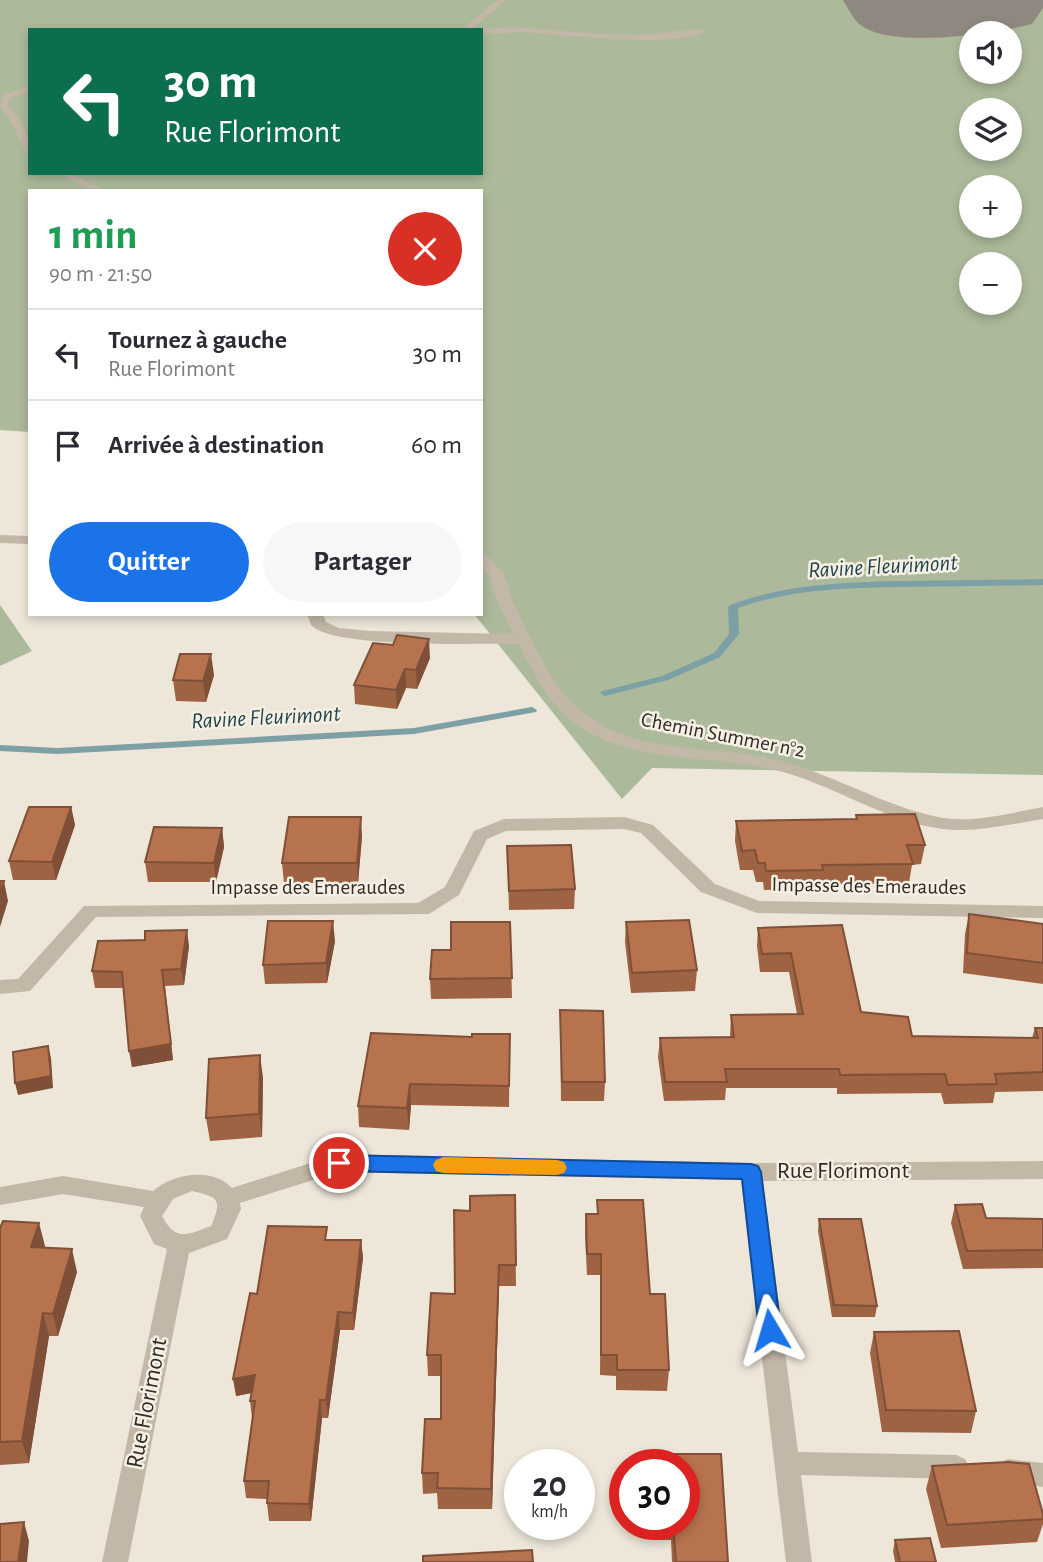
<!DOCTYPE html>
<html lang="fr">
<meta charset="utf-8">
<style>
body{margin:0;font-family:"Alegreya Sans",sans-serif;background:#f7f7f7;color:#2b2b33;height:100vh;display:flex;flex-direction:column;font-size:26px;white-space:nowrap}
*{box-sizing:border-box;margin:0}
p{font-size:23px;color:#7c7c81}
.icon{flex:none;width:38px;height:38px;fill:none;stroke:currentColor;stroke-width:2;stroke-linecap:round;stroke-linejoin:round}
.map{position:relative;flex:1;overflow:hidden}
.sheet{position:absolute;left:28px;top:189px;width:455px;height:427px;display:flex;flex-direction:column;background:#fff;border-radius:0px;box-shadow:0 4px 10px #0003}
.sheet>*{flex:none}
.hud{position:absolute;left:28px;top:28px;width:455px;height:147px;border-radius:0px;box-shadow:0 4px 10px #0003;background:#0b6e4f;color:#fff;overflow:hidden}
.fabs{position:absolute;left:959px;top:21px;display:grid;gap:14px}
.fabs a{display:grid;place-items:center;width:63px;height:63px;border-radius:50%;background:#fff;box-shadow:0 4px 10px #0003;font-size:35px}
.speed{position:absolute;left:504px;top:1449px;display:flex;gap:14px;font-size:35px;font-weight:700;text-align:center}
.speed>*{display:grid;place-content:center;width:91px;height:91px;border-radius:50%;background:#fff;box-shadow:0 4px 10px #0003;line-height:1}
.speed small{font-size:18px;font-weight:400}
.speed .limit{border:10px solid #d22;background:#fff;color:#111}
.pin{position:absolute;display:grid;place-items:center;width:60px;height:60px;color:#fff;margin:-30px;border:4px solid #fff;border-radius:50%;box-shadow:0 2px 7px #0007}
.me{position:absolute;width:77px;margin:-38px;rotate:353deg;stroke-linejoin:round;filter:drop-shadow(0 0 5px #0008)}
.turn{display:flex;align-items:center;gap:24px;height:147px;padding:0 21px;font-size:32px}
.turn .icon{width:91px;height:91px;stroke-width:2.5}
.turn b{display:block;font-size:49px;line-height:60px}
.round{display:grid;place-items:center;flex:none;width:74px;height:74px;border-radius:37px;background:#f7f7f7}
.overview{display:flex;align-items:center;justify-content:space-between;height:119px;padding:0 21px}
h1{font-size:42px;font-weight:700;line-height:52px;color:#1e9e55}
.action{display:flex;gap:14px;margin-top:auto;padding:14px 21px}
.action a{flex:1;height:80px;border-radius:42px;background:#1a73e8;color:#fff;font-size:28px;font-weight:700;line-height:80px;text-align:center}
.action a+a{background:#f7f7f7;color:#2b2b33}
ul{padding:0;list-style:none}
li{display:flex;align-items:center;gap:21px;height:91px;padding:0 21px;border-top:2px solid #e1e1e2}
li div{flex:1}
li b{display:block;font-size:26px}
li em{font-style:normal}
.map>svg:first-child{display:block}
</style>
<div class="map">
<svg width="1043" height="1562" viewBox="0 0 1043 1562">
<rect width="100%" height="100%" fill="#ede6d9"/>
<!-- green -->
<g fill="#acba9b" fill-rule="evenodd">
<path d="M0,0H1043V775L652,768L622,799L474,614H481V191H30V432L0,430ZM30,30H481V173H30ZM971,33H1010V72H971ZM971,110H1010V149H971ZM971,187H1010V226H971ZM971,264H1010V303H971Z"/>
<polygon points="0,605 32,651 0,666"/>
</g>
<g fill="none" stroke-linecap="round" stroke-linejoin="round">
<!-- stream -->
<g fill="#7ca0a6" fill-rule="evenodd">
<path d="M1043,579V585C996,586 949,586 903,587C846,588 791,589 738,608L739,634L720,657L668,680L605,696L600,693L602,691L662,676L714,653L729,634L728,607L730,605C786,584 844,582 904,581C950,580 997,580 1043,579Z"/>
<polygon points="532,707 537,710 536,712 414,734 58,754 0,751 0,745 58,748 414,728"/>
</g>
<!-- runway -->
<path fill="#8f8880" fill-rule="evenodd" d="M843,0H1043V8L1032,24C996,33 894,49 862,26C854,21 848,8 843,0Z"/>
<!-- minor -->
<g fill="#c3b7a7" fill-rule="evenodd">
<polygon points="497,0 506,0 471,30 461,30"/>
<path d="M509,27C557,29 606,37 655,34C667,33 699,26 707,31C677,49 574,35 535,33C517,32 499,33 481,34V30H478Z"/>
<path d="M30,86V92L13,97L7,104C20,118 30,135 30,155L25,152L9,117L0,107L3,95Z"/>
<polygon points="58,173 72,173 106,191 92,191"/>
<polygon points="0,535 30,536 30,544 0,543"/>
<path d="M481,553L486,554C493,562 501,569 506,579C509,585 509,592 512,599C529,636 549,683 581,711C630,754 708,745 768,758C827,770 879,805 938,817C971,824 1010,813 1043,807V819C1011,824 975,833 943,829C887,822 837,787 783,772C717,753 636,766 577,725C550,706 533,672 519,644C481,643 333,649 311,625L307,614H323L326,622L339,628L371,631L514,634L495,596L490,578L481,566Z"/>
<polygon points="624,817 653,825 715,884 759,901 1043,906 1043,918 757,913 701,892 641,833 624,829 506,831 487,839 459,895 429,914 96,917 30,991 0,994 0,980 18,979 84,906 418,903 445,887 474,831 504,819"/>
<path d="M339,1154L751,1163L1043,1161V1179L763,1181L798,1452L956,1455L965,1459L969,1467L965,1475L956,1479L801,1475L812,1562H786L741,1180L339,1172L240,1203L241,1209L227,1239L189,1253L128,1562H102L167,1249L154,1244L140,1216L144,1207L63,1194L0,1205V1187L63,1176L153,1191C173,1173 213,1167 232,1188ZM192,1191C218,1197 223,1199 211,1226C187,1235 176,1242 162,1216L173,1199Z"/>
<polygon points="1008,1459 1043,1463 1043,1487 999,1479 995,1471 999,1463"/>
</g>
</g>
<!-- wall -->
<g fill="#9d6343">
<polygon points="430,658 417,689 406,688 397,709 355,704 354,685"/>
<polygon points="214,675 206,702 176,701 173,680"/>
<polygon points="71,807 75,825 56,880 13,880 9,861"/>
<polygon points="856,815 925,845 921,864 912,865 909,883 821,885 821,889 764,890 763,882 756,882 753,870 740,870 735,841 736,821 856,819"/>
<polygon points="222,828 224,847 216,882 148,882 145,862"/>
<polygon points="362,836 358,883 284,883 282,863"/>
<polygon points="507,846 575,889 574,909 509,910"/>
<polygon points="969,914 1043,924 1043,984 963,973 965,934"/>
<polygon points="510,922 512,998 431,999 430,979 451,950"/>
<polygon points="626,922 697,970 695,991 631,993 625,942"/>
<polygon points="842,925 861,1012 912,1036 1032,1038 1035,1028 1043,1028 1043,1091 995,1092 993,1103 944,1104 941,1093 837,1094 837,1088 726,1088 725,1100 664,1101 658,1057 660,1038 730,1037 731,1015 797,1014 789,972 760,972 757,946 758,928"/>
<polygon points="335,941 327,983 265,984 263,965"/>
<polygon points="189,946 184,985 165,986 173,1060 132,1067 123,988 95,988 92,971"/>
<polygon points="560,1010 605,1082 604,1101 561,1101"/>
<polygon points="510,1034 509,1107 411,1105 409,1130 359,1127 358,1106 472,1037"/>
<polygon points="263,1078 262,1137 210,1141 206,1118"/>
<polygon points="515,1195 516,1286 499,1286 492,1509 438,1509 437,1493 423,1494 422,1473 441,1419 441,1376 428,1376 427,1355 455,1294 470,1211"/>
<polygon points="597,1200 650,1294 669,1370 667,1391 616,1390 616,1376 600,1375 601,1275 587,1275 585,1234 586,1214 597,1214"/>
<polygon points="955,1205 986,1218 1043,1219 1043,1268 963,1269 951,1223"/>
<polygon points="819,1219 877,1306 875,1317 832,1317 818,1231"/>
<polygon points="0,1228 45,1246 44,1248 77,1272 58,1336 49,1336 29,1463 0,1465"/>
<polygon points="328,1240 361,1240 363,1258 354,1330 340,1330 328,1418 322,1418 311,1521 269,1521 267,1503 267,1499 246,1498 244,1481 252,1418 250,1401 251,1393 236,1396 257,1294"/>
<polygon points="874,1332 976,1411 971,1433 882,1432 870,1353"/>
<polygon points="666,1454 721,1454 728,1562 672,1562 671,1540 654,1540 653,1524 684,1524 684,1465 665,1465"/>
<polygon points="932,1466 1043,1514 1043,1524 1037,1542 941,1548 926,1489"/>
<polygon points="895,1540 936,1562 895,1562 893,1551"/>
</g>
<!-- shaded-wall -->
<g fill="#7f5037">
<polygon points="429,639 430,658 417,689 416,670"/>
<polygon points="211,654 214,675 206,702 203,681"/>
<polygon points="405,669 406,688 397,709 396,690"/>
<polygon points="71,807 75,825 56,880 52,862"/>
<polygon points="361,817 362,836 358,883 357,863"/>
<polygon points="222,828 224,847 216,882 214,863"/>
<polygon points="4,881 8,901 0,927 0,893"/>
<polygon points="333,921 335,941 327,983 326,963"/>
<polygon points="187,930 189,946 184,985 181,969"/>
<polygon points="162,970 173,1060 132,1067 129,1051"/>
<polygon points="48,1046 51,1058 53,1088 18,1095 15,1083"/>
<polygon points="260,1055 263,1078 262,1137 259,1114"/>
<polygon points="410,1084 411,1105 409,1130 407,1108"/>
<polygon points="39,1223 45,1246 36,1270 31,1247"/>
<polygon points="361,1240 363,1258 354,1330 353,1313"/>
<polygon points="72,1249 77,1272 58,1336 53,1314"/>
<polygon points="499,1265 499,1286 492,1509 491,1489"/>
<polygon points="338,1312 340,1330 328,1418 326,1400"/>
<polygon points="43,1313 49,1336 29,1463 22,1441"/>
<polygon points="255,1375 258,1392 236,1396 233,1379"/>
<polygon points="320,1400 322,1418 311,1521 309,1504"/>
<polygon points="24,1522 29,1541 27,1562 18,1562"/>
</g>
<!-- building -->
<g fill="#b6734e" stroke="#7f5037" stroke-width="2">
<polygon points="397,635 429,639 416,670 405,669 396,690 354,685 373,643 393,645"/>
<polygon points="180,654 211,654 203,681 173,680"/>
<polygon points="29,807 71,807 52,862 9,861"/>
<polygon points="915,814 925,845 907,845 913,864 822,865 823,870 766,871 765,863 758,863 755,850 742,851 736,821 857,819 856,815"/>
<polygon points="289,817 361,817 357,863 282,863"/>
<polygon points="154,827 222,828 214,863 145,862"/>
<polygon points="571,845 575,889 509,891 507,846"/>
<polygon points="0,881 4,881 0,893"/>
<polygon points="969,914 1043,924 1043,963 967,953"/>
<polygon points="689,920 697,970 632,973 626,922"/>
<polygon points="268,921 333,921 326,963 263,965"/>
<polygon points="451,922 510,922 512,978 430,979 432,950 451,950"/>
<polygon points="842,925 861,1012 908,1017 912,1036 1038,1038 1035,1028 1043,1028 1043,1072 995,1074 997,1084 948,1085 945,1074 840,1075 839,1069 725,1069 727,1082 665,1082 660,1038 734,1037 731,1015 803,1014 791,953 762,954 758,928"/>
<polygon points="187,930 181,969 162,970 171,1044 129,1051 122,972 92,971 98,941 145,940 145,931"/>
<polygon points="560,1010 603,1011 605,1082 562,1082"/>
<polygon points="371,1033 472,1037 472,1034 510,1034 509,1086 410,1084 407,1108 358,1106"/>
<polygon points="48,1046 51,1076 15,1083 13,1052"/>
<polygon points="260,1055 259,1114 206,1118 209,1059"/>
<polygon points="515,1195 516,1265 499,1265 491,1489 437,1488 438,1473 422,1473 425,1419 441,1419 441,1355 427,1355 431,1293 455,1294 454,1210 470,1211 470,1196"/>
<polygon points="597,1200 643,1200 650,1294 665,1294 669,1370 617,1370 617,1355 601,1355 601,1254 587,1254 586,1214 598,1214"/>
<polygon points="982,1204 986,1218 1043,1219 1043,1250 967,1251 955,1205"/>
<polygon points="819,1219 861,1219 877,1306 834,1305"/>
<polygon points="3,1221 39,1223 31,1247 72,1249 53,1314 43,1313 22,1441 0,1442 0,1228"/>
<polygon points="268,1226 327,1227 325,1240 361,1240 353,1313 338,1312 326,1400 320,1400 309,1504 267,1503 269,1481 244,1481 255,1401 250,1401 255,1375 233,1379 250,1293 257,1294"/>
<polygon points="959,1331 976,1411 886,1410 874,1332"/>
<polygon points="666,1454 721,1454 728,1562 676,1562 673,1524 684,1524 684,1465 667,1465"/>
<polygon points="1009,1462 1029,1464 1043,1514 1043,1519 947,1525 932,1466"/>
<polygon points="24,1522 18,1562 0,1562 0,1524"/>
<polygon points="930,1538 936,1562 900,1562 895,1540"/>
<polygon points="532,1550 533,1562 423,1562 423,1556"/>
</g>
<!-- route -->
<polygon fill="#1a73e8" stroke="#114b97" stroke-width="2" points="339,1155 751,1164 758,1166 761,1172 781,1330 778,1337 770,1340 762,1337 759,1330 742,1179 339,1171 332,1169 329,1163 332,1158"/>
<!-- slow -->
<polygon fill="#f59e0b" points="443,1157 557,1160 564,1162 567,1168 564,1173 557,1175 443,1173 436,1171 433,1165 436,1160"/>
<g text-anchor="middle" dominant-baseline="central" stroke-width="5" stroke-linejoin="round" paint-order="stroke">
<!-- street labels -->
<g font-size="21" fill="#312b26" stroke="#f6f0e4">
<text transform="translate(723 735) rotate(11)">Chemin Summer n°2</text>
<text transform="translate(869 886) rotate(1)">Impasse des Emeraudes</text>
<text x="308" y="887">Impasse des Emeraudes</text>
</g>
<!-- water labels -->
<g font-size="23" font-style="italic" fill="#21454d" stroke="#f6f0e4">
<text transform="translate(883 567) rotate(-3)">Ravine Fleurimont</text>
<text transform="translate(266 718) rotate(-3)">Ravine Fleurimont</text>
</g>
<!-- near-street labels -->
<g font-size="24" fill="#312b26" stroke="#f6f0e4">
<text x="843" y="1171">Rue Florimont</text>
<text transform="translate(147 1403) rotate(-79)">Rue Florimont</text>
</g>
</g>
</svg>
<div class="fabs">
<a><svg class="icon" aria-label="sound" viewBox="0 0 24 24"><path d="M4 9h4l5-4v14l-5-4H4zM17 9q2 3 0 6"/></svg></a>
<a><svg class="icon" aria-label="layers" viewBox="0 0 24 24"><path d="M12 4l9 5-9 5-9-5zM3 14l9 5 9-5"/></svg></a>
<a>+</a>
<a>−</a>
</div>
<div class="speed"><div>20<small>km/h</small></div><div class="limit">30</div></div>
<div class="pin" style="left:339px;top:1163px;background:#d93025"><svg class="icon" aria-label="arrive" viewBox="0 0 24 24"><path d="M6 21V4h12l-3 4 3 4H6"/></svg></div>
<svg class="me" style="left:770px;top:1330px" viewBox="-20 -20 40 40"><path d="M0-17L14 15 0 8-14 15z" fill="#1a73e8" stroke="#fff" stroke-width="4"/></svg>
<div class="hud">
<div class="turn"><svg class="icon" aria-label="left" viewBox="0 0 24 24"><path d="M17 20v-9H6M10 6l-5 5 5 5"/></svg><div><b>30 m</b>Rue Florimont</div></div>
</div>
<section class="sheet">
<div class="overview"><div><h1>1 min</h1><p>90 m · 21:50</p></div><a class="round" style="background:#d93025;color:#fff"><svg class="icon" aria-label="close" viewBox="0 0 24 24"><path d="M6 6l12 12M18 6L6 18"/></svg></a></div>
<ul>
<li><svg class="icon" aria-label="left" viewBox="0 0 24 24"><path d="M17 20v-9H6M10 6l-5 5 5 5"/></svg><div><b>Tournez à gauche</b><p>Rue Florimont</p></div><em>30 m</em></li>
<li><svg class="icon" aria-label="arrive" viewBox="0 0 24 24"><path d="M6 21V4h12l-3 4 3 4H6"/></svg><div><b>Arrivée à destination</b></div><em>60 m</em></li>
</ul>
<div class="action"><a>Quitter</a><a>Partager</a></div>
</section>
</div>
